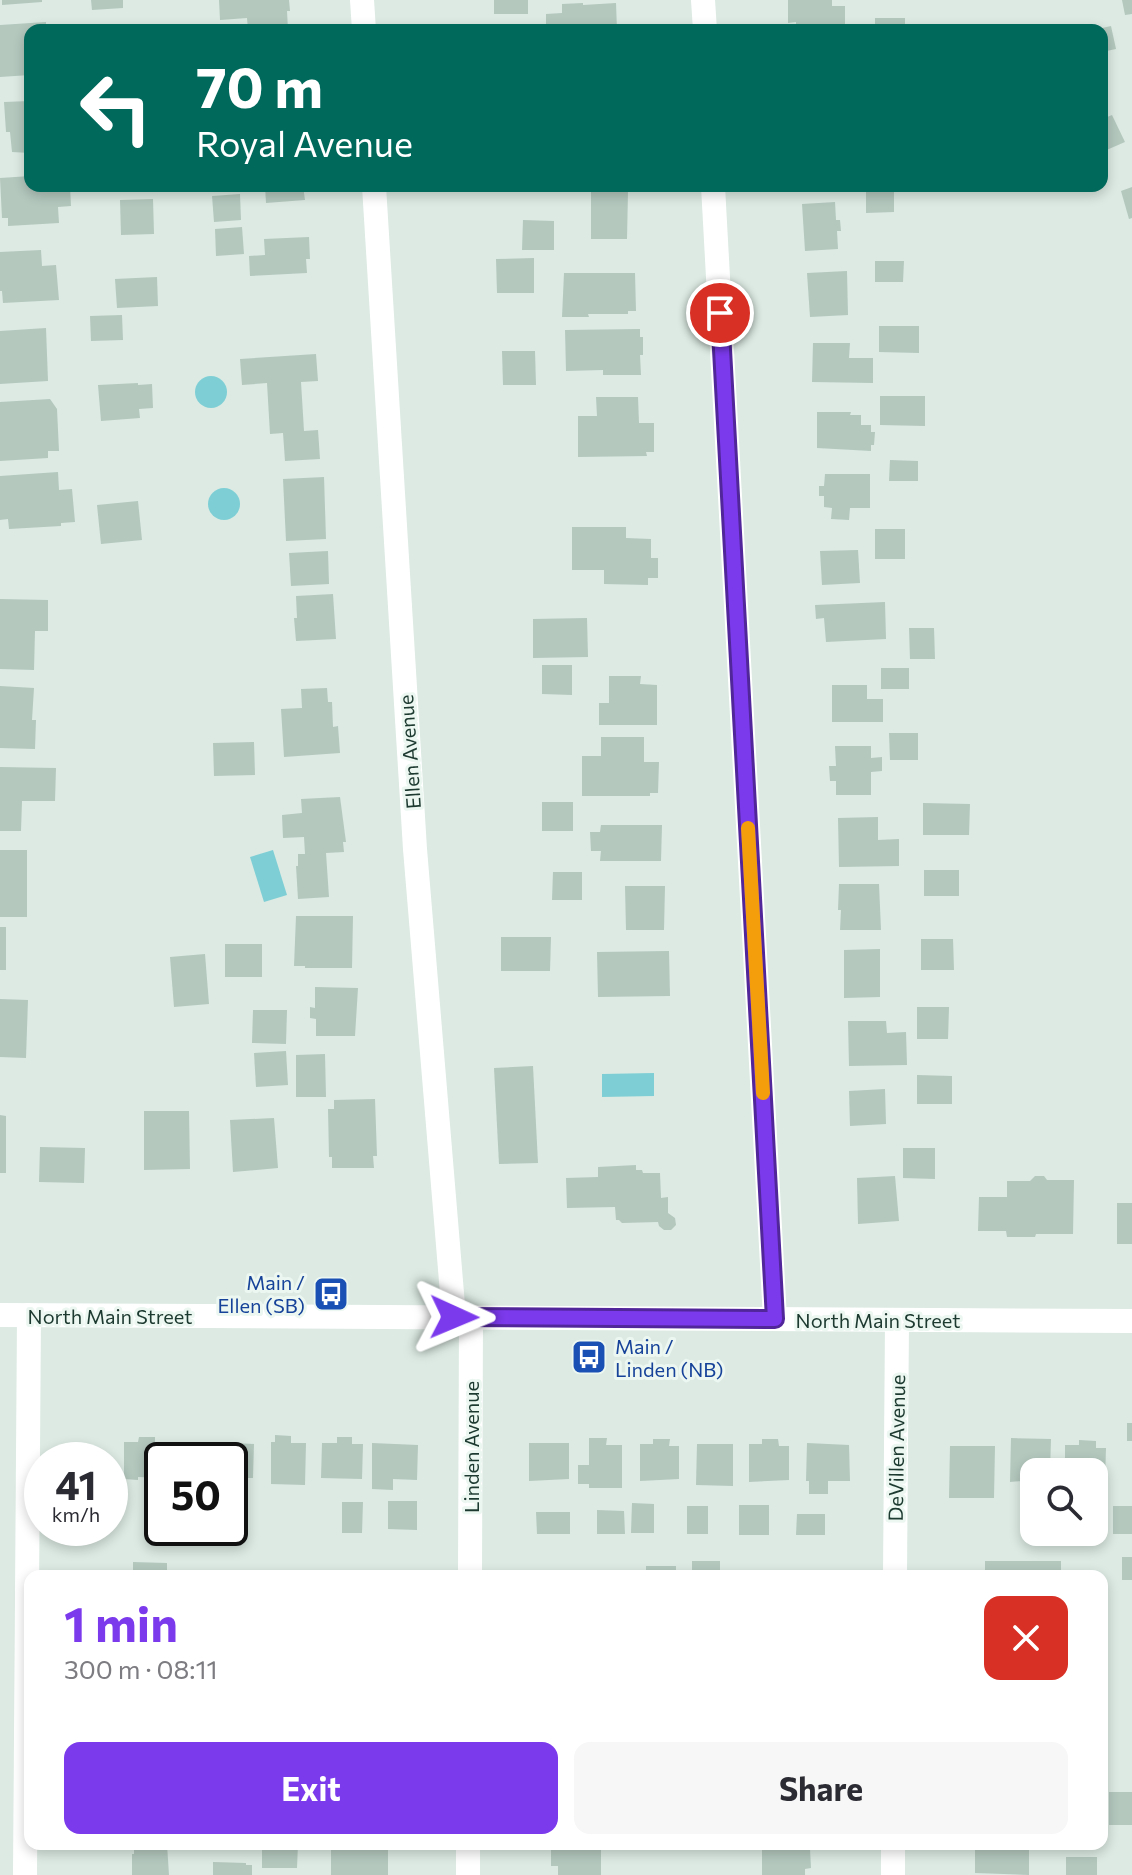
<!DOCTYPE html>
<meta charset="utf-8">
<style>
body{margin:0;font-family:Commissioner,sans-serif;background:#f7f7f7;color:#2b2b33;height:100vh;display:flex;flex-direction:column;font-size:30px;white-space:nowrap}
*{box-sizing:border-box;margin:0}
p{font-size:26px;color:#7c7c81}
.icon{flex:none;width:44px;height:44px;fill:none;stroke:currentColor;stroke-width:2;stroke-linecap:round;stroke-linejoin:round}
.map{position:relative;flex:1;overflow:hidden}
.details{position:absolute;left:24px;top:1570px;width:1084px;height:280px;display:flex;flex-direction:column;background:#fff;border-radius:16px;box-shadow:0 4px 12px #0003}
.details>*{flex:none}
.guide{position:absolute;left:24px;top:24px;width:1084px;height:168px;border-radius:16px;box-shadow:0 4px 12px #0003;background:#00695c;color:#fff;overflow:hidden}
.tools{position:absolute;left:1020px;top:1458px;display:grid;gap:16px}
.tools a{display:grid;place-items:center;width:88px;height:88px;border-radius:16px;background:#fff;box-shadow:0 4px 12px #0003;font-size:40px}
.speed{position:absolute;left:24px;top:1442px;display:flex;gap:16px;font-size:40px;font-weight:700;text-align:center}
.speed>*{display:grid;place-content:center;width:104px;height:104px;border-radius:50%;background:#fff;box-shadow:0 4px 12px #0003;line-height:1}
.speed small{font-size:20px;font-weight:400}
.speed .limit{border:4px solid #111;border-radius:12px;background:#fff;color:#111}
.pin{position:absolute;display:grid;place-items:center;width:68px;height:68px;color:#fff;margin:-34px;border:4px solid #fff;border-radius:50%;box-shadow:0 2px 8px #0007}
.me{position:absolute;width:88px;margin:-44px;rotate:91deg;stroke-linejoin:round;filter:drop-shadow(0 0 6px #0008)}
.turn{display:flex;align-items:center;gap:28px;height:168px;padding:0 40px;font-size:36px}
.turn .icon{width:104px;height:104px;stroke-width:2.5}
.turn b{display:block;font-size:56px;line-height:68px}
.round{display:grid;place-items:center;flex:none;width:84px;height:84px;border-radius:16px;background:#f7f7f7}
.head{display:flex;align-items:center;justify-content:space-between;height:136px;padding:0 40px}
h1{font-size:48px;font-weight:700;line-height:60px;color:#7c3aed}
.button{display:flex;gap:16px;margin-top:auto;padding:16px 40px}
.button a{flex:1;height:92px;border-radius:16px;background:#7c3aed;color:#fff;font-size:32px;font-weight:700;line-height:92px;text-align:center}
.button a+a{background:#f7f7f7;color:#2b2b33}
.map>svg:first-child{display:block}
</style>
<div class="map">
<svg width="1132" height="1875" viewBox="0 0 1132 1875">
<rect width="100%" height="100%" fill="#dceae3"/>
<!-- water -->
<g fill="#7ecfd5">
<circle cx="211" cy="392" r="16"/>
<circle cx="224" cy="504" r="16"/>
<polygon points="273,850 287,895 264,902 250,857"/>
<polygon points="654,1073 654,1096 602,1097 602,1074"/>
</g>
<!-- building -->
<g fill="#b4c8be">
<polygon points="2,0 42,0 42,2 2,5"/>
<polygon points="91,0 123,0 123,8 92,10"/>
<polygon points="219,0 289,0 290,11 287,11 288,30 248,30 247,18 220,20"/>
<rect x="494" y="0" width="34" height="14"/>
<polygon points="788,0 832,0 832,6 845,6 845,26 832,26 832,30 796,30 796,22 788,23"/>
<polygon points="1122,0 1132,0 1132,14 1125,15"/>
<polygon points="583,3 583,5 616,3 617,30 546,30 546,14 562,13 562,4"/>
<rect x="875" y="18" width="30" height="12"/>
<polygon points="46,22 46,30 30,30 30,75 0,77 0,25"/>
<polygon points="1111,26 1116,49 1102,52 1102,28"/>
<polygon points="30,101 30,153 12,152 10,132 6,132 4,102"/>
<polygon points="1112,115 1125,142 1102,152 1102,119"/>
<polygon points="30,176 30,186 70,186 71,206 58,207 59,223 8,226 8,218 2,218 0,178"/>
<polygon points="265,186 303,186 305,200 266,203"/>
<polygon points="1132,187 1132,218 1129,219 1121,191"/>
<polygon points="866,191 894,191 894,212 866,213"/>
<polygon points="591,192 628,192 627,239 591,239"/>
<polygon points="240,194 241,220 214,222 212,196"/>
<polygon points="153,199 154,234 121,235 120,200"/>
<polygon points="835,202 836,220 840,220 841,231 837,231 838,249 805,251 802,204"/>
<polygon points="523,220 554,221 554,250 522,250"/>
<polygon points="242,227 244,254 216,256 215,229"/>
<polygon points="309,237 310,259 306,259 307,273 250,276 249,256 265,255 264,239"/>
<polygon points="41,250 42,266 56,265 59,300 3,303 2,291 0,291 0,252"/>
<polygon points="534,258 534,293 497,293 496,259"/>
<polygon points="875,261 904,261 903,282 875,282"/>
<polygon points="847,271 848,315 810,317 807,273"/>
<polygon points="564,273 635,273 636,311 628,311 628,314 588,314 589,317 562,317"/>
<polygon points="157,277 158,306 117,308 115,279"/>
<polygon points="122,315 123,340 91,341 90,316"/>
<polygon points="879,326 919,326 919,353 879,352"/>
<polygon points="46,328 48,381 0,384 0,331"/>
<polygon points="640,329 640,337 643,337 643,355 640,355 641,375 603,375 603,370 566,371 565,330"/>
<polygon points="813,343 850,343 849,358 873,358 873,383 812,382"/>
<polygon points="502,351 535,351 536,385 503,385"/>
<polygon points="316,354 318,381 301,382 304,431 318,430 320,459 285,461 283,433 270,434 267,383 242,385 240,359"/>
<polygon points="138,383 138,385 152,384 153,408 139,409 140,418 101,421 98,385"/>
<polygon points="880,396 925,396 925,426 880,425"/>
<polygon points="596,397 638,397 639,423 654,423 654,452 646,452 647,456 578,457 578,416 597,416"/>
<polygon points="50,399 57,409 59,451 48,451 48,458 0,461 0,402"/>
<polygon points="817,412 851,412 850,415 861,415 861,425 871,425 871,432 875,432 874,445 871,445 871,451 817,448"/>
<polygon points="890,460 918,461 918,481 889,481"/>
<polygon points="58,472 59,490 72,489 75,522 61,523 61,526 9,529 8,519 0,520 0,476"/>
<polygon points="825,474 870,474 870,508 850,508 849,520 831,519 832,508 824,507 824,496 819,496 819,486 824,486"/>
<polygon points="324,477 326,539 286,541 283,479"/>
<polygon points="138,501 142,540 101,544 97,505"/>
<polygon points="572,527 626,527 626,538 651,539 651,558 658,558 658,578 648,578 648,585 604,584 604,570 572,570"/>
<rect x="875" y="529" width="30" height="30"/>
<polygon points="858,550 860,583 822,585 820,551"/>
<polygon points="328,551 329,584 291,586 289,553"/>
<polygon points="333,594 336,639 296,641 294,618 297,618 296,596"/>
<polygon points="0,599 48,600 48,631 35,631 34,670 0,669"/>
<polygon points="885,602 886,639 826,642 824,618 816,619 815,605"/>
<polygon points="587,618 588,657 533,658 533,619"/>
<polygon points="909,628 934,628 935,659 910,659"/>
<polygon points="542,665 572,665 572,695 542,694"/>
<rect x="881" y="668" width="28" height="21"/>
<polygon points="609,676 641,676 640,684 657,685 657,725 599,725 599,703 609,703"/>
<polygon points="832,685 867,685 867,699 883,699 883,722 832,722"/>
<polygon points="0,686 34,688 32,720 36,720 35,749 0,748"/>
<polygon points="327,688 328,702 332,702 333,727 338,726 340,753 284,757 281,709 302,708 301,689"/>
<polygon points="889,733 918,733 918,760 890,760"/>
<polygon points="601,737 644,737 644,762 659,762 658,793 650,793 650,796 582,796 582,756 601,756"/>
<polygon points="254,742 255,775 214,776 213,743"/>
<polygon points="835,746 871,746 871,758 882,757 882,771 871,772 871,795 836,795 836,781 830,781 829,766 836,766"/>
<polygon points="0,767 56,768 55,801 22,801 21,831 0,831"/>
<polygon points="340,797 346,842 343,842 344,852 326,853 329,897 298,899 296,866 298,866 298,854 305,854 304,837 283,838 282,815 302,813 301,799"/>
<rect x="542" y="802" width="31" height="29"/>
<polygon points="923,803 970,804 969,835 923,835"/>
<polygon points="878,817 878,840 899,839 899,866 839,867 838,818"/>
<polygon points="601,825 662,825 661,861 600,861 601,851 591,851 590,832 600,832"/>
<rect x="0" y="850" width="27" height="67"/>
<rect x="924" y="870" width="35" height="26"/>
<polygon points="553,872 582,872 582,900 552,900"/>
<polygon points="839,884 879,884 881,930 840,930 841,910 838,910"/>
<polygon points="625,886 665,886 664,930 626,930"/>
<polygon points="296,916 353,916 352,968 305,968 305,966 294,966"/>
<rect x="0" y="927" width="6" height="43"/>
<polygon points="501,937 551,937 550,971 501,971"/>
<polygon points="921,939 953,939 954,970 921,970"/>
<rect x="225" y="944" width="37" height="33"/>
<polygon points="880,949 880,997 844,998 844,950"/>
<polygon points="669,951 670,996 598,997 597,952"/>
<polygon points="205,954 209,1004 174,1007 170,957"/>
<polygon points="315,987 358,988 355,1036 316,1036 316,1019 310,1018 310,1007 315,1008"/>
<polygon points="0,999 28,1000 26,1058 0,1057"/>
<polygon points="917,1007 949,1007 948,1039 917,1039"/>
<polygon points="253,1010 287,1010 286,1044 252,1043"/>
<polygon points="848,1021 886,1021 887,1033 906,1032 907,1065 849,1066"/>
<polygon points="286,1051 288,1085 256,1087 254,1053"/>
<polygon points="325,1054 326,1097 296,1097 296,1055"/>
<polygon points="533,1066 538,1163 499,1164 494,1068"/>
<polygon points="917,1075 952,1076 952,1104 917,1104"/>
<polygon points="885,1089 886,1124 850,1126 849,1091"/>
<polygon points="375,1099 377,1156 373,1156 374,1168 332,1168 332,1157 329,1157 328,1109 334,1109 334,1100"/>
<polygon points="144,1111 189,1111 190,1169 144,1170"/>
<polygon points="0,1115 6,1116 6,1173 0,1173"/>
<polygon points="274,1118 278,1168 233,1172 230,1120"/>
<polygon points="40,1147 85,1148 84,1183 39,1182"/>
<polygon points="903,1148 935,1148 935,1179 903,1178"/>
<polygon points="636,1165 636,1170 642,1170 643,1173 660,1173 661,1198 668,1197 668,1213 675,1218 676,1225 671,1230 664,1230 659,1226 658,1222 622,1223 619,1220 616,1220 615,1207 567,1208 566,1178 598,1177 598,1167"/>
<polygon points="895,1176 899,1221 858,1224 857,1178"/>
<polygon points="1035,1176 1044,1176 1047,1180 1074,1180 1073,1234 1036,1234 1035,1237 1007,1237 1006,1231 978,1231 979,1197 1007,1197 1007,1181 1030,1181"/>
<rect x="1117" y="1203" width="15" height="41"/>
<rect x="1127" y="1423" width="5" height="18"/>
<polygon points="275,1435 291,1436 291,1443 306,1443 305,1485 271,1484 271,1442 275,1442"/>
<polygon points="139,1437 155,1437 155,1443 165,1443 165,1460 162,1460 162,1478 138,1477 138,1480 124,1479 124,1442 138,1442"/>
<polygon points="337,1437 352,1437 352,1444 363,1444 362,1479 321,1478 322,1443 337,1443"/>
<polygon points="589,1438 607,1438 606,1445 622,1445 622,1488 589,1488 589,1484 578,1484 578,1465 589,1465"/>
<polygon points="1011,1438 1051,1439 1050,1472 1034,1472 1034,1480 1010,1482"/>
<polygon points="653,1439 670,1439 669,1446 679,1446 679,1479 640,1481 640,1444 653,1444"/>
<polygon points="762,1439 778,1439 779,1446 789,1446 789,1480 749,1482 749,1444 762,1444"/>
<polygon points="1079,1440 1096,1441 1096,1448 1106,1448 1105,1481 1094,1481 1094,1472 1065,1472 1065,1445 1079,1445"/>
<polygon points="213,1442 254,1444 253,1478 230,1478 230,1460 181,1460 181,1448 213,1448"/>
<polygon points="372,1443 418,1445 417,1480 393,1479 393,1490 372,1489"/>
<polygon points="529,1443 569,1443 569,1479 529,1481"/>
<polygon points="807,1443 849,1445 850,1481 828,1481 828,1494 809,1494 809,1481 806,1481"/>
<polygon points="697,1444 733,1444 733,1486 696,1485"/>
<polygon points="950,1446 995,1446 994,1498 949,1498"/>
<rect x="110" y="1466" width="7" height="28"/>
<polygon points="388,1501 417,1501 417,1530 388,1529"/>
<polygon points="342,1502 363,1502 362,1533 342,1533"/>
<polygon points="632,1503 654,1504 654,1533 631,1533"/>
<rect x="739" y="1505" width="30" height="30"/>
<rect x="687" y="1506" width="21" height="28"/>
<rect x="1113" y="1506" width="19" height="28"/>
<polygon points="597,1510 624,1511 625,1534 597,1534"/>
<polygon points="536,1512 570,1512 570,1534 537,1534"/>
<polygon points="797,1514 825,1514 825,1535 796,1535"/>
<rect x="1057" y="1532" width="32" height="3"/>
<rect x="1122" y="1557" width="10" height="23"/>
<rect x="692" y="1561" width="28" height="15"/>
<rect x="985" y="1561" width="76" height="15"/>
<polygon points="133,1562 167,1563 167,1576 133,1576"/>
<rect x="646" y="1566" width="30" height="10"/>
<rect x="342" y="1570" width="37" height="6"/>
<polygon points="747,1571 813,1572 813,1576 747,1576"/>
<rect x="1109" y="1792" width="23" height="33"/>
<polygon points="134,1844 167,1844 169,1875 132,1875 132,1854 134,1854"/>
<polygon points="262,1844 298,1844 297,1868 262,1868"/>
<polygon points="975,1844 1029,1844 1029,1875 975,1873"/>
<polygon points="559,1847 601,1847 601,1875 558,1875 558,1866 551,1866 551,1849 558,1849"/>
<rect x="331" y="1849" width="57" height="26"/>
<polygon points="762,1849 810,1849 811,1868 805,1869 805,1875 762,1875"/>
<rect x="1066" y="1857" width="31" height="18"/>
<polygon points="213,1862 246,1863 246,1865 252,1865 252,1875 213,1875"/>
</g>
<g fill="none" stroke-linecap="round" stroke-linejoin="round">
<!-- street -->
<g stroke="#fff" stroke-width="24">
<polyline points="362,0 364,30"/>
<polyline points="703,0 705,30"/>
<polyline points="374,186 415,849 454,1317"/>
<polyline points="713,186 775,1319"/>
<polyline points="470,1576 471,1318"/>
<polyline points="895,1576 897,1320"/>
<polyline points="25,1875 29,1315"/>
<polyline points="468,1875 468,1844"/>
<polyline points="893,1875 893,1844"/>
</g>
<!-- secondary -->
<polyline stroke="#fff" stroke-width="24" points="0,1315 1132,1321"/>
</g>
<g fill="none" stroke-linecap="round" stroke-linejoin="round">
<defs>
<polyline id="route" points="454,1317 775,1319 720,313"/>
</defs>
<!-- route casing -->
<use href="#route" stroke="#51269a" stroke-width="20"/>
<!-- route -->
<use href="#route" stroke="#7c3aed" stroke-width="14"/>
<!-- slow -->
<polyline stroke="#f59e0b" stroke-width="14" points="748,828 763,1093"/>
</g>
<!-- icons -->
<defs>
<symbol id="bus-square" viewBox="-11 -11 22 22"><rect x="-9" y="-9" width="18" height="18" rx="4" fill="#1a4fb4" stroke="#ecf7f1"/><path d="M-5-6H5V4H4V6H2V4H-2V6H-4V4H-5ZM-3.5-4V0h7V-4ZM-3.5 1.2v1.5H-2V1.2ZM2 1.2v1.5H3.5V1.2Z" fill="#fff"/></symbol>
</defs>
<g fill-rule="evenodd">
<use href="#bus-square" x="311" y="1274" width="40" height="40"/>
<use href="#bus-square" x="569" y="1337" width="40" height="40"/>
</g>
<g text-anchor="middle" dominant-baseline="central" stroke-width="6" stroke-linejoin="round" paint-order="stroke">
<!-- street labels -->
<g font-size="20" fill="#1d3a30" stroke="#ecf7f1">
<text transform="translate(409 752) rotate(-94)">Ellen Avenue</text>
<text x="110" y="1316">North Main Street</text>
<text x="878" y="1320">North Main Street</text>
<text transform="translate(471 1447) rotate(-90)">Linden Avenue</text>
<text transform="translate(896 1448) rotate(-89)">DeVillen Avenue</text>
</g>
<!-- transit labels -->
<g font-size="20" fill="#164399" stroke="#ecf7f1" text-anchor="end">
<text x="305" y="1282">Main /<tspan x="305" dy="23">Ellen (SB)</tspan></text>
<text x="615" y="1346" text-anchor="start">Main /<tspan x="615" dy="23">Linden (NB)</tspan></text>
</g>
</g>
</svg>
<div class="tools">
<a><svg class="icon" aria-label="search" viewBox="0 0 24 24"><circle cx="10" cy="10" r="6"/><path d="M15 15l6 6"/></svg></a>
</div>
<div class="speed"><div>41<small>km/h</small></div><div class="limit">50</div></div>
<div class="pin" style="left:720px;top:313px;background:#d93025"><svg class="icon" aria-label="arrive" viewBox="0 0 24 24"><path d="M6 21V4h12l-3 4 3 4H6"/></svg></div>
<svg class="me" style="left:454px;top:1317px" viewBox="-20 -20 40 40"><path d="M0-17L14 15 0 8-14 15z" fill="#7c3aed" stroke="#fff" stroke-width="4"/></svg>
<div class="guide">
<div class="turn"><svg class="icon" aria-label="left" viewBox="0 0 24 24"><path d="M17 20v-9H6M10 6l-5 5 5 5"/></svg><div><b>70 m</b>Royal Avenue</div></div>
</div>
<section class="details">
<div class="head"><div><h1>1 min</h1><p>300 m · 08:11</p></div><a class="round" style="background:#d93025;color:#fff"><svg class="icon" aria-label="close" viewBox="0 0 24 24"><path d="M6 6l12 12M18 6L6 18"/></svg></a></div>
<div class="button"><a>Exit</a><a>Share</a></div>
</section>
</div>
